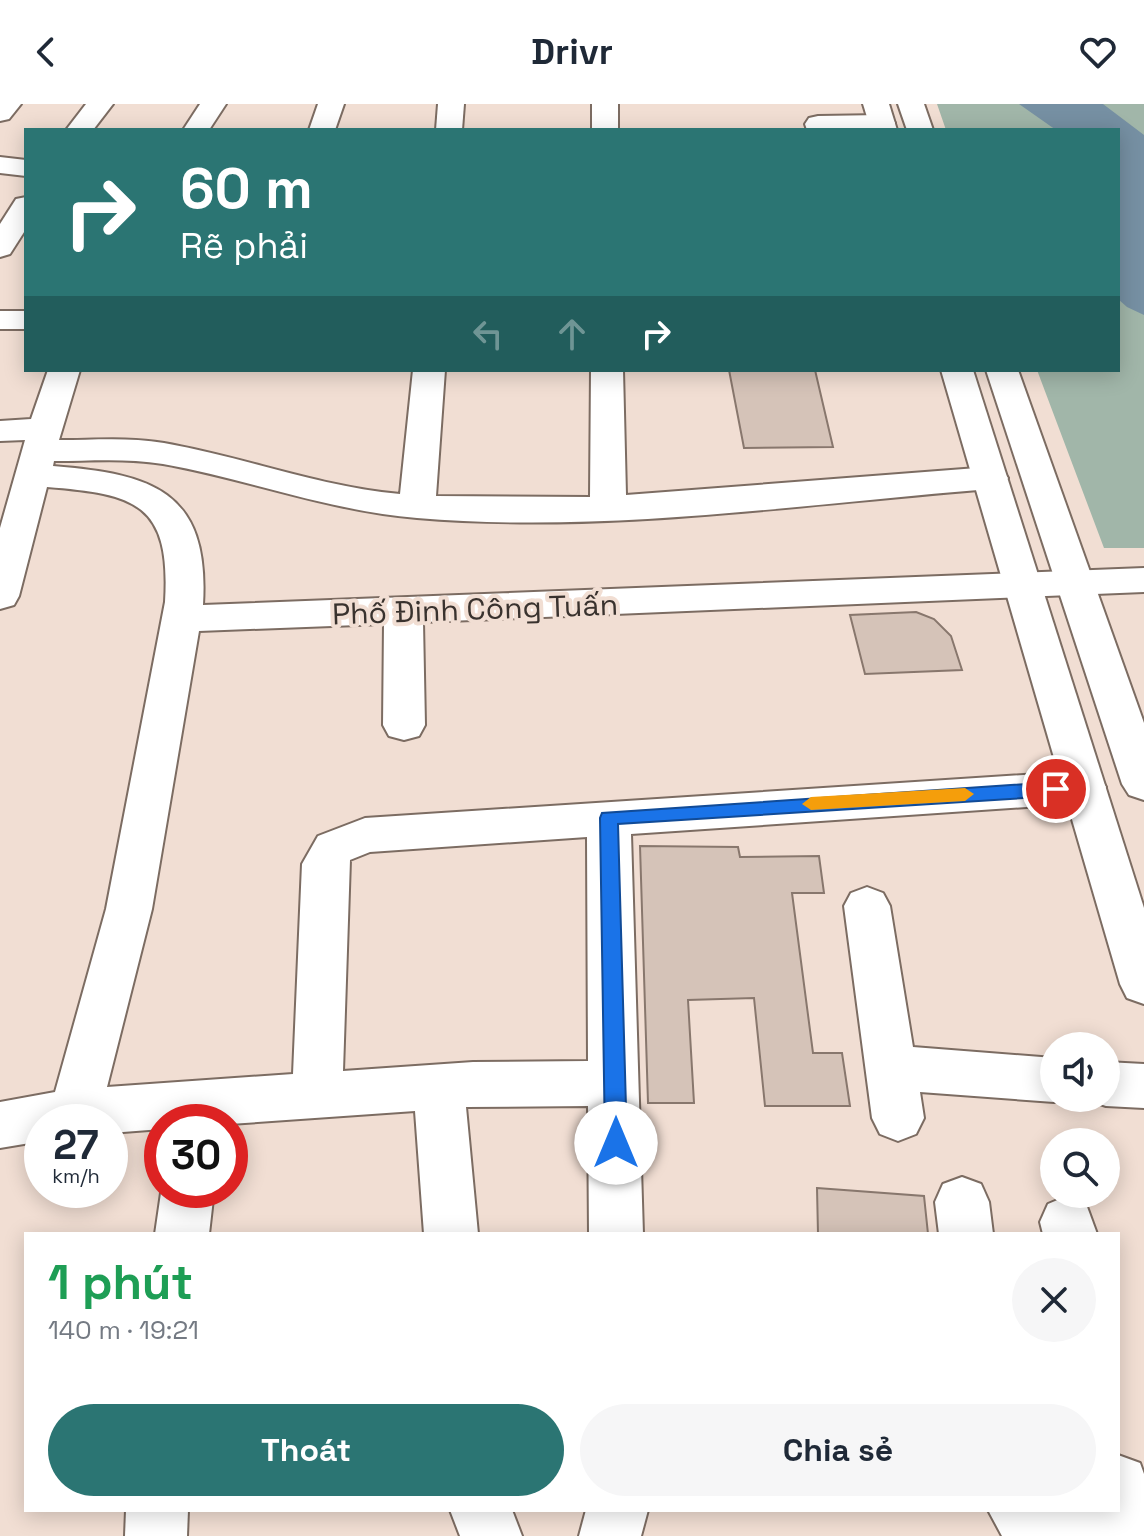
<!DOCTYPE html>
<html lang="vi">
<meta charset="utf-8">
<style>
body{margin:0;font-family:"Space Grotesk",sans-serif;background:#f6f6f7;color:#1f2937;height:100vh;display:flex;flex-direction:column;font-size:30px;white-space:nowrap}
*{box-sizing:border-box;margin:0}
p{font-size:26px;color:#747a83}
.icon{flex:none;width:44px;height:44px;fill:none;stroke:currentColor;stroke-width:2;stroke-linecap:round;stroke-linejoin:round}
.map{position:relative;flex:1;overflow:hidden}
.panel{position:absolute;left:24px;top:1128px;width:1096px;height:280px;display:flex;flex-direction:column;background:#fff;border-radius:0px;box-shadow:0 4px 20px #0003}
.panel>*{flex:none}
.guide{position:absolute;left:24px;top:24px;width:1096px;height:244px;border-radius:0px;box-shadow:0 4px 20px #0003;background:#2b7573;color:#fff;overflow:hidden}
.fabs{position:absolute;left:1040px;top:928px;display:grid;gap:16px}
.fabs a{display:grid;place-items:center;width:80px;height:80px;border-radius:50%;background:#fff;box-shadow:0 4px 20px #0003;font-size:40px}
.speed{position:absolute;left:24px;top:1000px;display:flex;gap:16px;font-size:40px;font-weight:700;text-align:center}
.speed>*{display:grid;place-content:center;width:104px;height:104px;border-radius:50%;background:#fff;box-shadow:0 4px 20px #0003;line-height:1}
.speed small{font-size:20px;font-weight:400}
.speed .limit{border:12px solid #d22;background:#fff;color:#111}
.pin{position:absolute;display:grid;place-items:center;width:68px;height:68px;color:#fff;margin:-34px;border:4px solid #fff;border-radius:50%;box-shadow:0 2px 8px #0007}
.me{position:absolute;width:88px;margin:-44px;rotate:0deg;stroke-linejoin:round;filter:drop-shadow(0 0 6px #0008)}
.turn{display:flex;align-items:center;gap:28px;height:168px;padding:0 24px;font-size:36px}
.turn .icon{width:104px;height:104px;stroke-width:2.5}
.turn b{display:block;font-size:56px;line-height:68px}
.lanes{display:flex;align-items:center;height:76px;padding:0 24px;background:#0003;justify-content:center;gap:40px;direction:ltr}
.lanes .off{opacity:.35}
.round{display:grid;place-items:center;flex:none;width:84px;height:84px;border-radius:42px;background:#f6f6f7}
.head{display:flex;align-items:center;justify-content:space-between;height:136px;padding:0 24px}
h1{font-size:48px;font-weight:800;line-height:60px;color:#1e9e55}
.cta{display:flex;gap:16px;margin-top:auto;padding:16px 24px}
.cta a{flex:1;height:92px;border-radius:48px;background:#2b7573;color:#fff;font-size:32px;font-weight:800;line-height:92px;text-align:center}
.cta a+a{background:#f6f6f7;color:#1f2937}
header{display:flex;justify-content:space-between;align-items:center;height:104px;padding:0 24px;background:#fff;font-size:36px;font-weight:800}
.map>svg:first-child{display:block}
</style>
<header><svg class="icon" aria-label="back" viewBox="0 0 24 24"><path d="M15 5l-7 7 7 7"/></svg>Drivr<svg class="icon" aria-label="heart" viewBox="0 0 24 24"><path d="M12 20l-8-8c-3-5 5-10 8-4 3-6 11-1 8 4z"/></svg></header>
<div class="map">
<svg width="1144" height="1432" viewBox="0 0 1144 1432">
<rect width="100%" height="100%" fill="#f1ded3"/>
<!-- green -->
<polygon fill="#a1b6a9" points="937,0 1144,0 1144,444 1104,444 1037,266 1118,266 1118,26 946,26"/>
<!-- water -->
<polygon fill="#7690a3" points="1019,0 1103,0 1144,31 1144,211 1127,203 1118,195 1118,26 1056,26"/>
<!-- building -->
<g fill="#d5c3b8" stroke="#88776d" stroke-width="2">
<polygon points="729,266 815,266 833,343 744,344"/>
<polygon points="916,508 934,515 951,532 962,566 865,570 850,511"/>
<polygon points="640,742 738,743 740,753 819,752 824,789 792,789 813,949 842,949 850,1002 765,1002 754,894 688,896 694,999 648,999"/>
<polygon points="817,1084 924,1092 928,1130 818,1130"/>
</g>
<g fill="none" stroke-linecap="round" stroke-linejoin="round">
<defs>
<g id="minor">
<polygon points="0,0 21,0 9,15 0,17"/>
<polygon points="86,0 113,0 93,26 66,26"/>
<polygon points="200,0 226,0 209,26 183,26"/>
<polygon points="318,0 344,0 335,26 309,26"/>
<polygon points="438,0 464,0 462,26 436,26"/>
<rect x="592" y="0" width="26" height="26"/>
<polygon points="882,11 891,13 895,19 891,25 807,26 805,20 809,14 818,12"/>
<polygon points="0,53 26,56 26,72 0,69"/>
<polygon points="26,93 26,125 10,150 0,153 0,120 16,95"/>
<rect x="0" y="207" width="26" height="18"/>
<path d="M48,266H80L59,336C94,336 130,333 164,339C244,353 320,383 400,390L413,266H445L436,392L590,393L591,266H623L626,391L990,363L1002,366L1008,374L1002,382L990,385C801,400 607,430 417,414C329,407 248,375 163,360C127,354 90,357 54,357L53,362C151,370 210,386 203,501L1144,464V488L423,518L425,621L419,632L404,636L389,632L383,621L384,520L199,527L152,805L107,983L293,970L302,760L318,732L365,714L1084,667L1099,672L1106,683L1099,694L1084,699L631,730L643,1130H589L588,1002L466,1003L478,1130H424L415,1007L230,1020L162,1018V1025L110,1029V1018H42V1037L0,1044V998L55,988L106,805L165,498C171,399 135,390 47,383L19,492L14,501L0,505V424L25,336L0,337V317L31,315ZM587,733L588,957L473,958L343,967L350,756L370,748Z"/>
<polygon points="867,783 883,789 890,802 913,943 1054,954 1054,994 1066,994 1054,998 920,988 924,1014 916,1030 898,1037 880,1030 872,1014 844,802 851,789"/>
<polygon points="1106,958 1144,960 1144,1004 1106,1002 1088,996 1106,994"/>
<polygon points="962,1073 981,1080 989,1098 993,1130 939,1130 935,1098 943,1080"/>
<polygon points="162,1082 162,1086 214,1086 209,1130 155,1130"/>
<polygon points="1067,1092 1086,1100 1097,1130 1043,1130 1040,1118 1048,1100"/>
<polygon points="1118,1351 1140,1359 1144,1370 1144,1432 1002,1432 988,1406 1118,1406"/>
<polygon points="126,1406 188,1406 187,1432 125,1432"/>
<polygon points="450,1406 512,1406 522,1432 460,1432"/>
<polygon points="586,1406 648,1406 641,1432 579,1432"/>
</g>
<g id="major">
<polygon points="863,0 889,0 897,26 871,26"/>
<polygon points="898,0 924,0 933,26 907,26"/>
<polygon points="941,266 973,266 1144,804 1144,900 1127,894 1120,880"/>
<polygon points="986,266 1018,266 1144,619 1144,696 1129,691 1122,680"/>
</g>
</defs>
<!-- minor casing -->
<use href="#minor" stroke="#7c6c62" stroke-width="4"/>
<!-- major casing -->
<use href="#major" stroke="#7c6c62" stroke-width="4"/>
<!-- minor -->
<use href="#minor" fill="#fff" fill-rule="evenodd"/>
<!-- major -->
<use href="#major" fill="#fff" fill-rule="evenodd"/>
</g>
<!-- route -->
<polygon fill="#1a73e8" stroke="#114b97" stroke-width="2" points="1056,678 1065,685 1056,692 618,720 627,1039 623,1046 616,1049 608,1046 605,1039 600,714 602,709"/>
<!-- slow -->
<polygon fill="#f59e0b" points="965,684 974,690 965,697 811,706 802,700 811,693"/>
<g text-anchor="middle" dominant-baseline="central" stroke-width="8" stroke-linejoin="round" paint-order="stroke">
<!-- street labels -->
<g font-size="30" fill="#39322e" stroke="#f1ded3">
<text transform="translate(475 505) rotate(-2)">Phố Đinh Công Tuấn</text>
</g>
</g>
</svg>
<div class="fabs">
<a><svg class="icon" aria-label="sound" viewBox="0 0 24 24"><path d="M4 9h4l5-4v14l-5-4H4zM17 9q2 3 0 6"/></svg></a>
<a><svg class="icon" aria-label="search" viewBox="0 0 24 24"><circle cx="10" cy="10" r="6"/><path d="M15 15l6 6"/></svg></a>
</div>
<div class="speed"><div>27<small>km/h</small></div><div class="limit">30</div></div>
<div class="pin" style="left:1056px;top:685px;background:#d93025"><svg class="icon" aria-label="arrive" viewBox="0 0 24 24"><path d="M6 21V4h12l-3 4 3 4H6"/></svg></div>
<svg class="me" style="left:616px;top:1039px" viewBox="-20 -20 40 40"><circle r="19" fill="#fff"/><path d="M0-13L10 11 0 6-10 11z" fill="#1a73e8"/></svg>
<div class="guide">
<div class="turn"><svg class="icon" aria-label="right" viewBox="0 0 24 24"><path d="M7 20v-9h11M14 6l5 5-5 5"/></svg><div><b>60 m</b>Rẽ phải</div></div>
<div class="lanes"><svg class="icon off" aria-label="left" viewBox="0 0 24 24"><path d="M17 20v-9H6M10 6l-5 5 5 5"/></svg><svg class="icon off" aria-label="ahead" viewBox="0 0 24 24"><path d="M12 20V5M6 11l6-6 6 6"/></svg><svg class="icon" aria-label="right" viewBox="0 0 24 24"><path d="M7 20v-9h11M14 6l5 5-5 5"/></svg></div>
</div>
<section class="panel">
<div class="head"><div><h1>1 phút</h1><p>140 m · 19:21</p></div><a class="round"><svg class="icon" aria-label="close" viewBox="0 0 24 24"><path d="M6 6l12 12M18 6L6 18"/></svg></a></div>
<div class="cta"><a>Thoát</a><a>Chia sẻ</a></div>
</section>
</div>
